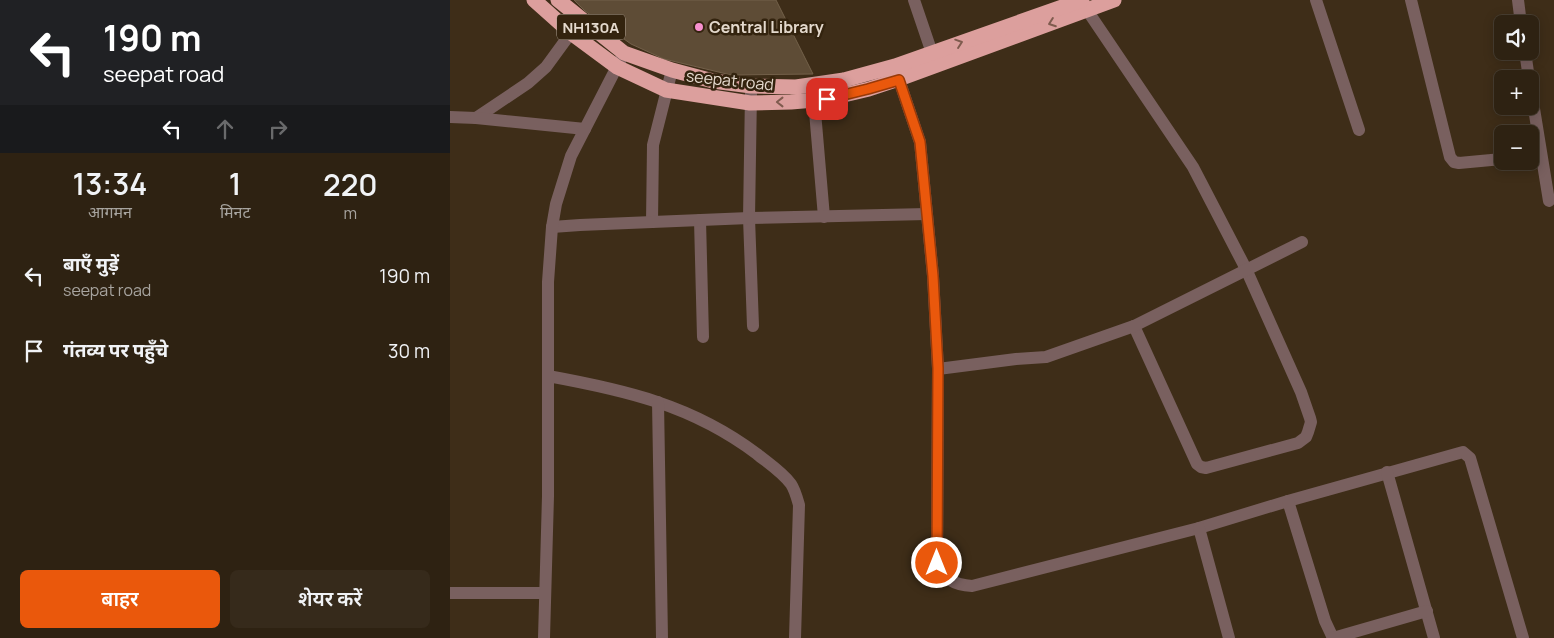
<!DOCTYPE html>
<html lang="hi">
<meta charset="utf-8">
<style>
body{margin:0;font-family:Manrope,"Noto Sans Devanagari",sans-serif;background:#362a1b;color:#f1f3f6;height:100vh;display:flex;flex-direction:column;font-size:19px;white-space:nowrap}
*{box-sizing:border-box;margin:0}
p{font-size:16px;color:#a7a49f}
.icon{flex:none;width:28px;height:28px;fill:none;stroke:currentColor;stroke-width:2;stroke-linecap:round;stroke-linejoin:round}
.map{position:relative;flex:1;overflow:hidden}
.side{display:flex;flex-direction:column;background:#2e2212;width:450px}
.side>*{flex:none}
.top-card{background:#202124;color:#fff;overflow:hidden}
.fabs{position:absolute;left:1044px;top:15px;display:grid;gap:10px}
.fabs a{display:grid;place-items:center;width:45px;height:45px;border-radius:8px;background:#2e2212;box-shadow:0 2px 12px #0003,0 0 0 1px #493f32;font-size:25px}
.pin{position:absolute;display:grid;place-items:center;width:42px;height:42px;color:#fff;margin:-21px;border-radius:10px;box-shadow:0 2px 8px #0006}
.me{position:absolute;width:55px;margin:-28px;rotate:0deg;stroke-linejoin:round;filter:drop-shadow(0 0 4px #0008)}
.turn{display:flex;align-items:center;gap:18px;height:105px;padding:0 20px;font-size:22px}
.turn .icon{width:65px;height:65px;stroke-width:2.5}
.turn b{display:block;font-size:35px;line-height:42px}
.lanes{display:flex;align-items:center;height:48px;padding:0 20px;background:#0003;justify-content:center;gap:25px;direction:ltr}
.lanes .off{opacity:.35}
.eta{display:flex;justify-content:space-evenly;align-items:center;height:85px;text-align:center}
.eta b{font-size:30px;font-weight:600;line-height:35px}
.cta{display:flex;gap:10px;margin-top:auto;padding:10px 20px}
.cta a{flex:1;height:58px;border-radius:8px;background:#ea580c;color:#fff;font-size:20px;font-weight:600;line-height:58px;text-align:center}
.cta a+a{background:#362a1b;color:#f1f3f6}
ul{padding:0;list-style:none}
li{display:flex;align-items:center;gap:15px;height:75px;padding:0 20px}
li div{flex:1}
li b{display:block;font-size:19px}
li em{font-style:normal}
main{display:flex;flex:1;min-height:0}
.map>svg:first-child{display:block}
</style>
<main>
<section class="side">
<div class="top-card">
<div class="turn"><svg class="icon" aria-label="left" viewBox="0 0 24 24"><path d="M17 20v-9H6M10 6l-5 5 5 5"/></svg><div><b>190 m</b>seepat road</div></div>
<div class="lanes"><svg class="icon" aria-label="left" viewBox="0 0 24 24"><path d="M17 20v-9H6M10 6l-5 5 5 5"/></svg><svg class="icon off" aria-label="ahead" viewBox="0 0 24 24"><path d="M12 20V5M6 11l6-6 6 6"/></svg><svg class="icon off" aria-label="right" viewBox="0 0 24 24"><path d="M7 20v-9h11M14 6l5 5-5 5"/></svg></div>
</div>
<div class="eta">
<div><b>13:34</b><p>आगमन</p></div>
<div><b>1</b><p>मिनट</p></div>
<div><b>220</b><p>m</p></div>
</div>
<ul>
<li><svg class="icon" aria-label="left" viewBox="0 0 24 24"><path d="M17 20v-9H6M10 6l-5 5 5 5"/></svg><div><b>बाएँ मुड़ें</b><p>seepat road</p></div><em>190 m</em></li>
<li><svg class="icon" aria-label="arrive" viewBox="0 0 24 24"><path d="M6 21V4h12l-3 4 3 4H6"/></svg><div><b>गंतव्य पर पहुँचे</b></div><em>30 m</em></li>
</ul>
<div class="cta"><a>बाहर</a><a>शेयर करें</a></div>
</section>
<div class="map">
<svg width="1104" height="638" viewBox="0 0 1104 638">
<rect width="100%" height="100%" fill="#3e2d18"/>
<!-- building -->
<polygon fill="#5e4c36" stroke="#73604a" points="124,0 326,0 363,74 281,75 214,59 181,44 135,11"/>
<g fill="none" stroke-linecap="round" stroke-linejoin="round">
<!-- minor -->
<g stroke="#79605f" stroke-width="12">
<polyline points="464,0 482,53"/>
<polyline points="866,0 909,130"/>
<polyline points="961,0 1000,157 1004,162 1009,163 1052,159"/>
<polyline points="1068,0 1071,24"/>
<polyline points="637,10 743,167 796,269 851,392 860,418 861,422 858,432 856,437 848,443 756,468 751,467 747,464 684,326"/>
<polyline points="1075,51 1079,79"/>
<path d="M446,71L470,142L483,276L488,369L487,563C494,579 504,585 522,586L749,528L838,501L1013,452L1020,458L1073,638"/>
<polyline points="1080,84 1099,201"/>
<polyline points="301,93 299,218 303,326"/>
<polyline points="364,100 374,217"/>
<polyline points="0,117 26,118 78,83 96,67 131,19"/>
<polyline points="26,118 135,129"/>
<polyline points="250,220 253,337"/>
<polyline points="202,222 203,145 222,70"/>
<polyline points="102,227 130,225 299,218 477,214"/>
<polyline points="488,369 566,359 596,357 684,326 852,242"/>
<path d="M98,376C175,390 242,405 307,454C318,463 332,472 341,484C345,490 347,498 349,505L345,638"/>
<polyline points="208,402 212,638"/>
<polyline points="937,472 984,638"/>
<polyline points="838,501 875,621 883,638"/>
<polyline points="749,528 779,638"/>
<polyline points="0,593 95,593"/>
<polyline points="94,638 98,496 98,282 102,227 106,204 121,156 174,53"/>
<polyline points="883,638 977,611"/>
</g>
<!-- highway -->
<g stroke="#dc9f9d" stroke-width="15">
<polyline points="84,0 121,33 167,67 216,90 300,103 341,102 377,99 419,89 449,79 664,0"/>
<polyline points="108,0 174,53 222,70 263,81 301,86 346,87 394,80 445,66 632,0"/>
</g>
</g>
<!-- one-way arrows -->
<defs><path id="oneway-chevron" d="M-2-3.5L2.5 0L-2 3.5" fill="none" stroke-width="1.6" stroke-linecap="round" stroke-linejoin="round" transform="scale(1.25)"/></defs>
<g stroke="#7f5b4e">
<use href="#oneway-chevron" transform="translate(602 23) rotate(160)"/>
<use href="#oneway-chevron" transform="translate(509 43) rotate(-19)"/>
<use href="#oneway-chevron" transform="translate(330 102) rotate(180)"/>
</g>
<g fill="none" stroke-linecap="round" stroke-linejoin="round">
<defs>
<polyline id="route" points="377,99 418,89 449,80 470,142 483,276 488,368 487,563"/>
</defs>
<!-- route casing -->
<use href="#route" stroke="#983908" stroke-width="12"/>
<!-- route -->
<use href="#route" stroke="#ea580c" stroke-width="9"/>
</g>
<!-- markers -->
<circle fill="#f790ce" stroke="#33230e" stroke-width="2" cx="249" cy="27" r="5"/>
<g text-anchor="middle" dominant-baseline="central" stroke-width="5" stroke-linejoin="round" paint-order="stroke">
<!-- shield labels -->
<rect fill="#33230e" stroke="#afa294" stroke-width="1" x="107" y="14.5" width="68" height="25" rx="4"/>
<g font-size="15" font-weight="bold" fill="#e4d9cd">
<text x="141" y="27">NH130A</text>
</g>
<!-- poi labels -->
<g font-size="16" font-weight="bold" fill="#e4d9cd" stroke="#33230e" text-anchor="start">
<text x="259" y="27">Central Library</text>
</g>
<!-- street labels -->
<g font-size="16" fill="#e4d9cd" stroke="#33230e">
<text transform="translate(280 80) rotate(6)">seepat road</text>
</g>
</g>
</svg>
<div class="fabs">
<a><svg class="icon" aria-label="sound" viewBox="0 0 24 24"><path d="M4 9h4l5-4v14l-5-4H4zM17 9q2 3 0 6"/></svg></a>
<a>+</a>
<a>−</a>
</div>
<div class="pin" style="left:377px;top:99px;background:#d93025"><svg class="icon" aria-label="arrive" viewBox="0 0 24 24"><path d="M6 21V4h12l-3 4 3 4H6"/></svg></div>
<svg class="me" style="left:487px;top:563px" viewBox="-20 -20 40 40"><circle r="17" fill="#ea580c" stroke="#fff" stroke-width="3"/><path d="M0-11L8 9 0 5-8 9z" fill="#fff"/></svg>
</div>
</main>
